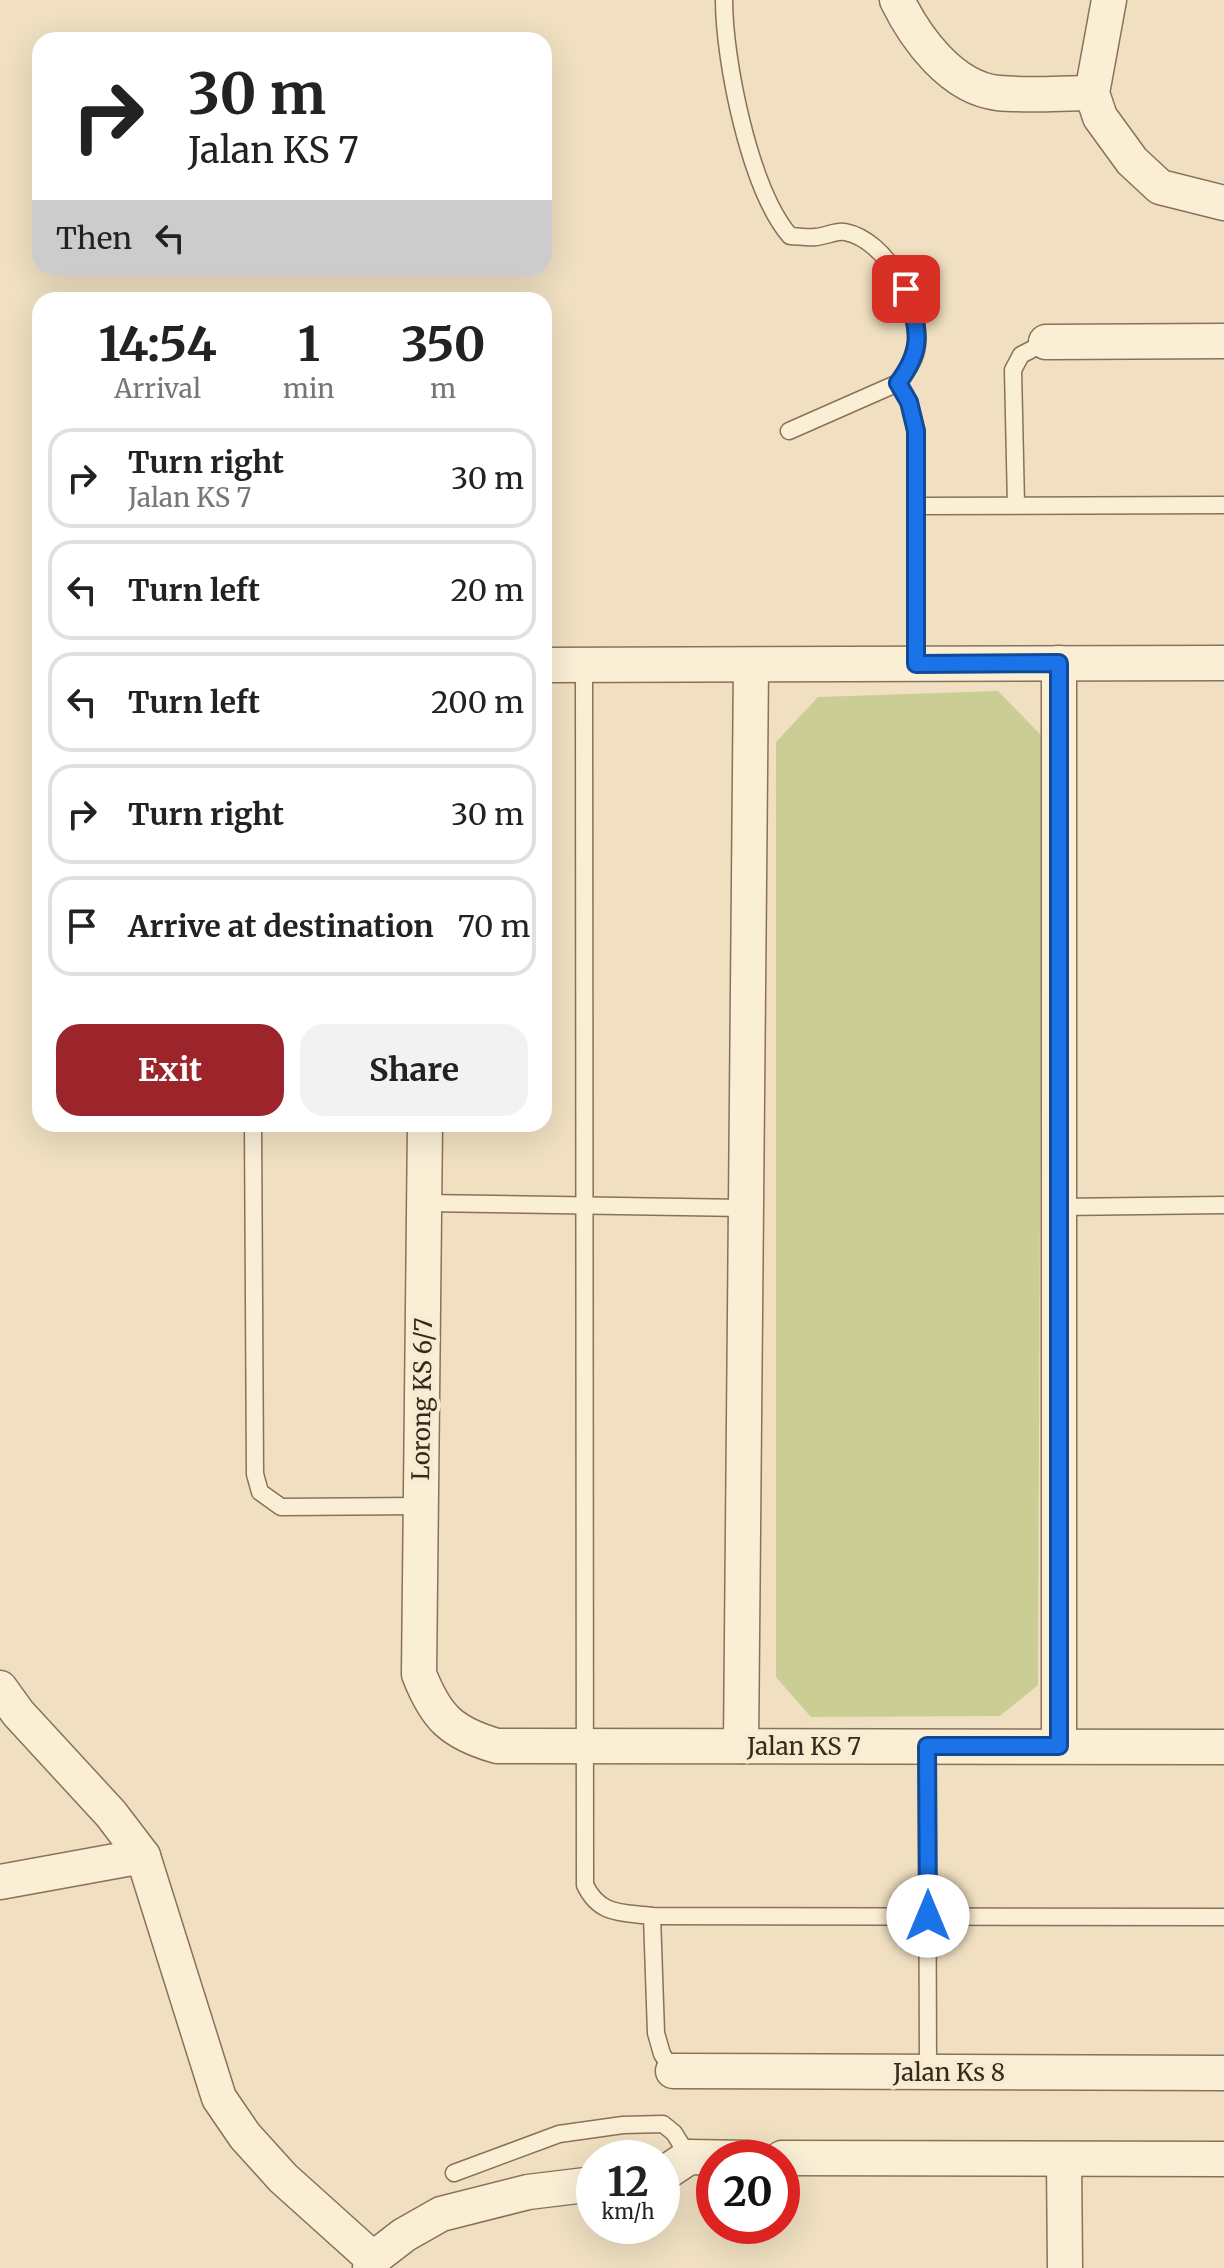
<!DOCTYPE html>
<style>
body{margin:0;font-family:Merriweather,serif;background:#f2f2f2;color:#222;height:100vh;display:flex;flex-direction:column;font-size:30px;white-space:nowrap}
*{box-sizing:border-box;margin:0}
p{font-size:26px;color:#767676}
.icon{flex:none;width:44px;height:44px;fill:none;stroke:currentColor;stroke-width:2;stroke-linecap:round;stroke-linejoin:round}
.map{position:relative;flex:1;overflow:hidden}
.panel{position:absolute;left:32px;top:292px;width:520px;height:840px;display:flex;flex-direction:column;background:#fff;border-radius:24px;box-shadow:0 8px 32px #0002}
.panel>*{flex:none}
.guide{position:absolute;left:32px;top:32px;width:520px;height:244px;border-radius:24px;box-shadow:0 8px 32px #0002;background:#fff;color:#222;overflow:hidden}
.speed{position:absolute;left:576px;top:2140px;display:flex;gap:16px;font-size:40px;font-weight:700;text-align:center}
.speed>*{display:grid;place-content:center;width:104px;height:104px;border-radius:50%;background:#fff;box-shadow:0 8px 32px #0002;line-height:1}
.speed small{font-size:20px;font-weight:400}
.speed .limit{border:12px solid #d22;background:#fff;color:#111}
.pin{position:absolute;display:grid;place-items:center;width:68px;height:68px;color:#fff;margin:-34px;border-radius:16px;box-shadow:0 4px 12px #0006}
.me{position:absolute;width:88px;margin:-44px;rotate:0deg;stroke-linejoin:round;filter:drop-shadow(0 0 6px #0008)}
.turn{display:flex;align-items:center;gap:28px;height:168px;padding:0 24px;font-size:36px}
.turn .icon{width:104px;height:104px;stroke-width:2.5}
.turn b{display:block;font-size:56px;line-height:68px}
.then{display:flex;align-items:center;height:76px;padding:0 24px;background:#0003;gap:16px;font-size:30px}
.eta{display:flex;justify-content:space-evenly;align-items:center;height:136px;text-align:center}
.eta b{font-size:48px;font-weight:700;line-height:56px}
.primary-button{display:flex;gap:16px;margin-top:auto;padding:16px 24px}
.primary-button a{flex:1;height:92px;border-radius:24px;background:#9c252b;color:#fff;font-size:32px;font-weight:700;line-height:92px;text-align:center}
.primary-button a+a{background:#f2f2f2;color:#222}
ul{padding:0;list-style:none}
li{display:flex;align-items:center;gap:24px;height:100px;margin:0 16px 12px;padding:0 8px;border:4px solid #e0e0e0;border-radius:24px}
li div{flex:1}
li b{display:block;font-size:30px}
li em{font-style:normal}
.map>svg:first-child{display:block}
</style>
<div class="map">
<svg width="1224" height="2268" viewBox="0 0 1224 2268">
<rect width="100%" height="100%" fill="#f0e0c1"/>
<!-- green -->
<polygon fill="#cace95" points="998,691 1042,736 1038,1685 1000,1716 811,1717 776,1677 776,742 818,697"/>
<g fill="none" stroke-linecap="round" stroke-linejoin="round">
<defs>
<g id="lane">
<path d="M724,0C724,61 750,190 790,236C798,236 807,238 815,237C825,237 836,230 845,232C887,240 921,305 917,345C916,359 906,372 898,383L789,431"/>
<polyline points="898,383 909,402 916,431 916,664"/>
<polyline points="1016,505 1013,370 1021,355 1046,342"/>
<polyline points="916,506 1224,505"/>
<path d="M584,665L585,1885C600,1916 622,1912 652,1916L1224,1917"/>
<polyline points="253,1124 255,1474 260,1492 281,1507 421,1506"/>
<polyline points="424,1203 745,1208"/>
<polyline points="1060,1207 1224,1205"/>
<polyline points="927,1746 928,2072"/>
<polyline points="652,1916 656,2033 662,2054 673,2071"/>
<polyline points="454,2173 559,2134 623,2125 663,2124 674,2133 689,2157"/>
</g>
<g id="street">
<path d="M897,0C916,39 952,88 998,93C1029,96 1061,93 1092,93"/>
<polyline points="1109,0 1092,93 1100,117 1132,161 1160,187 1224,203"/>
<polyline points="1046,342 1224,341"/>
<polyline points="1059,663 1059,1746"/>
<polyline points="544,665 1224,663"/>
<path d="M425,1124L419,1674C436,1718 452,1733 497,1746L1224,1747"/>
<polyline points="0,1688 18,1713 111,1814 143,1856 219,2098 245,2136 283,2178 373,2259"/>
<polyline points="741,1746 751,665"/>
<polyline points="0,1882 143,1856"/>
<polyline points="673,2071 1224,2073"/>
<polyline points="782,2158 1224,2159"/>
<polyline points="1064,2159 1065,2268"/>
<polyline points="662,2175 689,2157 749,2158"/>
<polyline points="370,2268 373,2259 404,2235 441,2214 528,2192 594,2184"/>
</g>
</defs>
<!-- lane casing -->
<use href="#lane" stroke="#8a7158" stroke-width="19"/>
<!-- street casing -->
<use href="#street" stroke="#8a7158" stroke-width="37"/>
<!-- lane -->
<use href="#lane" stroke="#faeed5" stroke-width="16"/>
<!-- street -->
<use href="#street" stroke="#faeed5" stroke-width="34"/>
</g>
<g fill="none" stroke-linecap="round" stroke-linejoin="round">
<defs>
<path id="route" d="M906,289C918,329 925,347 898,383L909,402L916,431V664L1059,663V1746H927L928,1916"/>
</defs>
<!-- route casing -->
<use href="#route" stroke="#114b97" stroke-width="20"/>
<!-- route -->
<use href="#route" stroke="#1a73e8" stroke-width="14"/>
</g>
<g text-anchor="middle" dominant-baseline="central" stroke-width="8" stroke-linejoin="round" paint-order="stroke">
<!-- street labels -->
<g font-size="24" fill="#39291d" stroke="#f7ebd1">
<text transform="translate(422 1399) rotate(-89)">Lorong KS 6/7</text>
<text x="804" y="1746">Jalan KS 7</text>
<text x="949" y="2072">Jalan Ks 8</text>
</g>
</g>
</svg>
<div class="speed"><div>12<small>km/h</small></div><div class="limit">20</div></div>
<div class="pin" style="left:906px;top:289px;background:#d93025"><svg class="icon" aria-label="arrive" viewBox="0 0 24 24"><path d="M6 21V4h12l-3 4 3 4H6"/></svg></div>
<svg class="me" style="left:928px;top:1916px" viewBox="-20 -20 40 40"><circle r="19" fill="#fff"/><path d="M0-13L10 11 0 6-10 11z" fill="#1a73e8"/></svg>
<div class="guide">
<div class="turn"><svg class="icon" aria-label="right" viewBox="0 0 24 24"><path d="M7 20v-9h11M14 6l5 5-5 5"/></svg><div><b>30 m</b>Jalan KS 7</div></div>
<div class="then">Then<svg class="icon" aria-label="left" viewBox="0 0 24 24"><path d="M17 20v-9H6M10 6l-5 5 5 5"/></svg></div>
</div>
<section class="panel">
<div class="eta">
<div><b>14:54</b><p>Arrival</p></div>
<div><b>1</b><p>min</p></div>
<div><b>350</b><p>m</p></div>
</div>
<ul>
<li><svg class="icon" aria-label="right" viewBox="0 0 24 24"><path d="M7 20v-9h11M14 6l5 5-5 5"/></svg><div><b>Turn right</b><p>Jalan KS 7</p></div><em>30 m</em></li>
<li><svg class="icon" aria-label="left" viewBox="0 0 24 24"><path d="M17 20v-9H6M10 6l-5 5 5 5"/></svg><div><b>Turn left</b></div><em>20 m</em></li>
<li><svg class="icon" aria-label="left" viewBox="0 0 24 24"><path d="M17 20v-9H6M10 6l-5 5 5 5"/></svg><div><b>Turn left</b></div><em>200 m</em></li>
<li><svg class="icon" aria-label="right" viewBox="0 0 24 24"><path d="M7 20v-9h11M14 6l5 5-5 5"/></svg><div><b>Turn right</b></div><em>30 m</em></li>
<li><svg class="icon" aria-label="arrive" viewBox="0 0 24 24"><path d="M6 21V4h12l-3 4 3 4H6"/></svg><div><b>Arrive at destination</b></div><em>70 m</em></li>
</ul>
<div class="primary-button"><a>Exit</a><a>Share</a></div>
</section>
</div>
